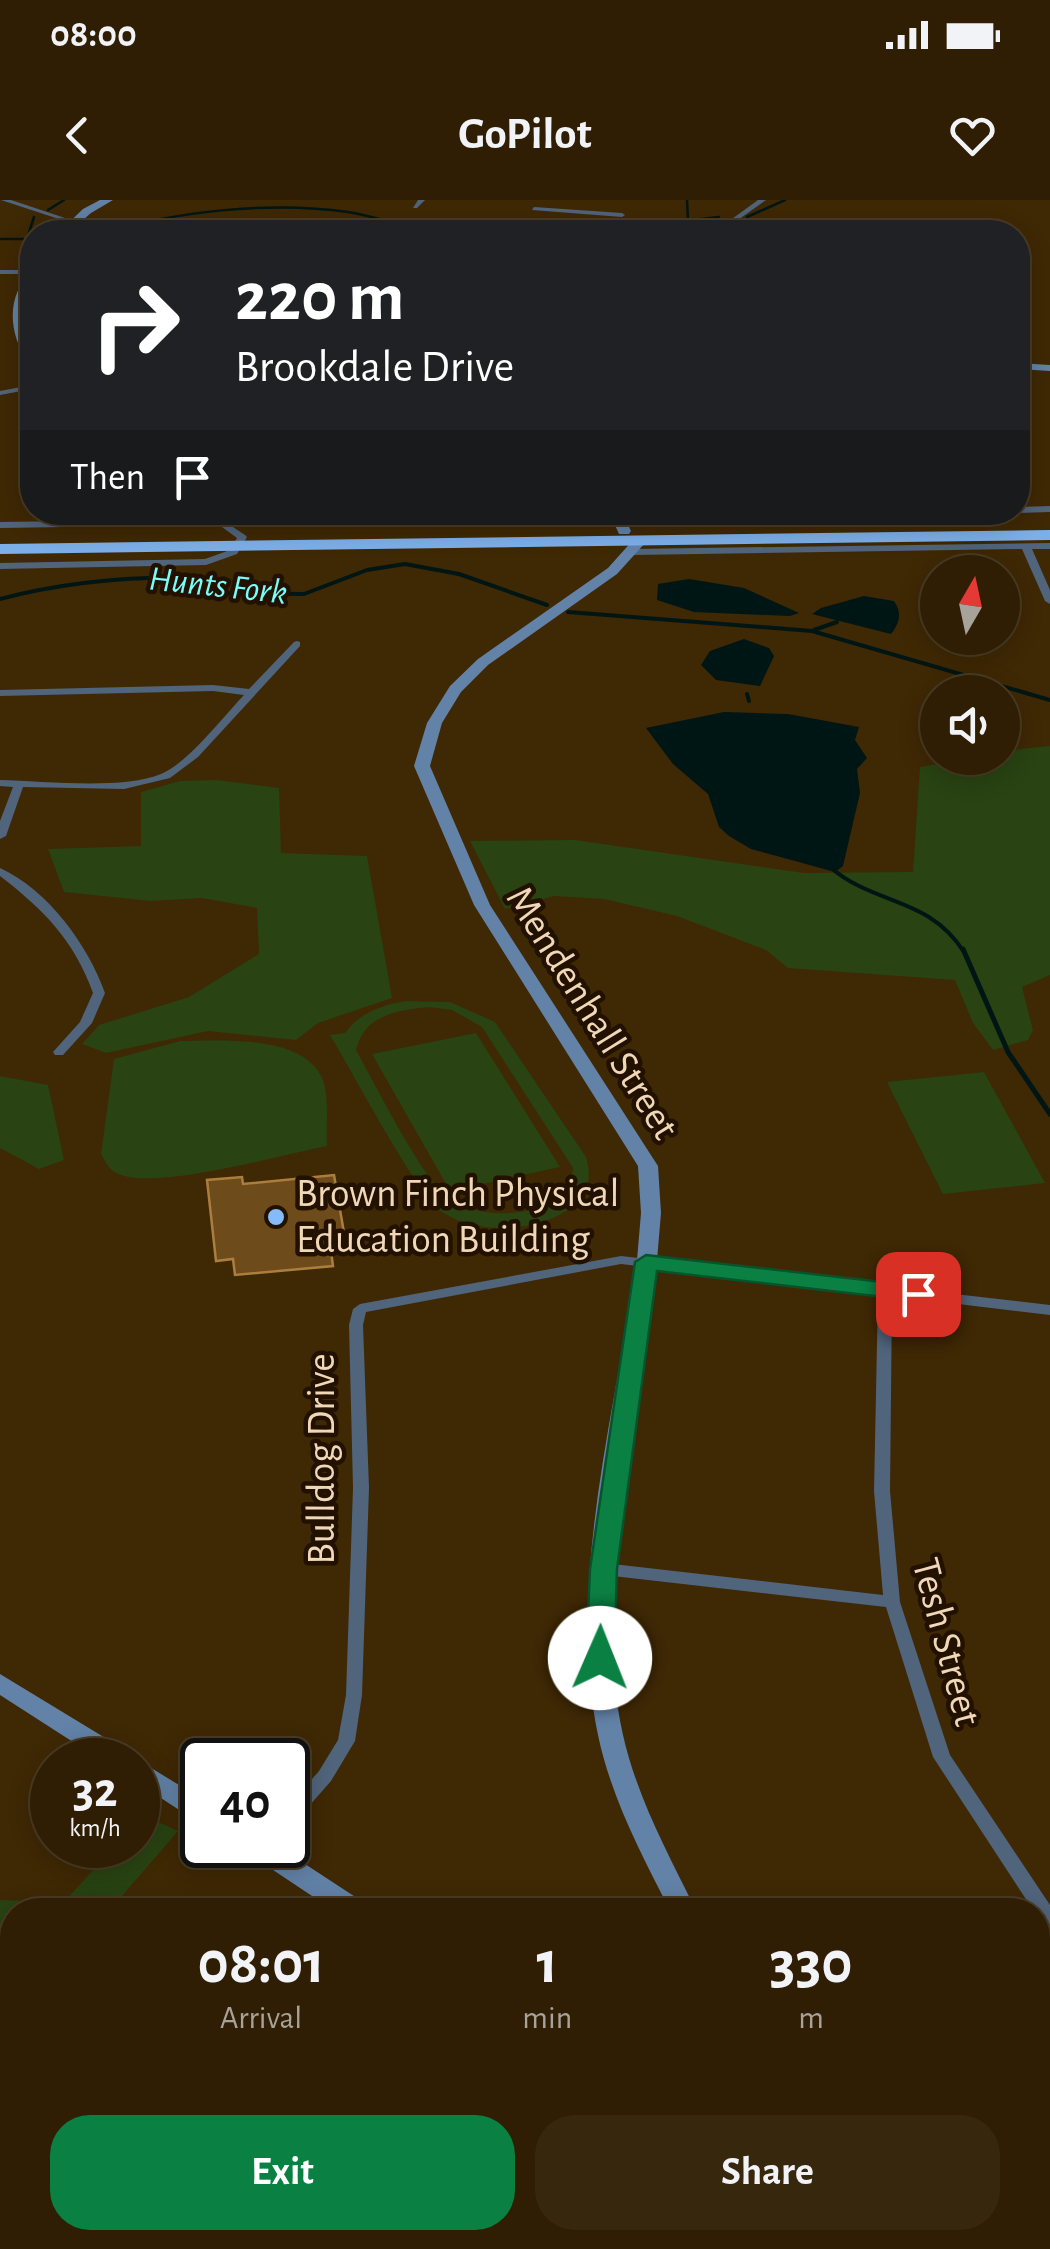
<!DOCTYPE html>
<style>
body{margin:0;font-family:"Alegreya Sans",sans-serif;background:#37270d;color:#f1f3f6;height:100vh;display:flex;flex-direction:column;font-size:38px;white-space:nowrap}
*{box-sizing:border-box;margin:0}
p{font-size:32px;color:#a7a29a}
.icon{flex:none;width:55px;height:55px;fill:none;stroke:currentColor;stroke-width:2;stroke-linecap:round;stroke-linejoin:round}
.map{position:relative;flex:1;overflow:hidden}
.details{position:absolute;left:0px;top:1698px;width:1050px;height:352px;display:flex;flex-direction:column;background:#2f1e03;border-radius:40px 40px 0 0;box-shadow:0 5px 25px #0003,0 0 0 2px #4a3c25}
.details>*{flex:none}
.guide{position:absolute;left:20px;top:20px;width:1010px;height:305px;border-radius:40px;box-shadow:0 5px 25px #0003,0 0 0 2px #4a3c25;background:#202124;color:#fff;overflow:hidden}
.needle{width:65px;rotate:9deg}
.fabs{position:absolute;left:920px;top:355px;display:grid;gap:20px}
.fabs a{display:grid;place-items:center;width:100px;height:100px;border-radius:50%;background:#2f1e03;box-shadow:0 5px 25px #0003,0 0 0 2px #4a3c25;font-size:50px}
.speed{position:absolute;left:30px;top:1538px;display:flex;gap:20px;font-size:50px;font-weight:700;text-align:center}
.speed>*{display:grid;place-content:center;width:130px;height:130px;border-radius:50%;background:#2f1e03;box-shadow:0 5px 25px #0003,0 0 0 2px #4a3c25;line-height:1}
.speed small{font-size:25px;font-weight:400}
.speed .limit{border:5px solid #111;border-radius:15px;background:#fff;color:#111}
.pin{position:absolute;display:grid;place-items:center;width:85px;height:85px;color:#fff;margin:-42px;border-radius:20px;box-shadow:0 5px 15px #0006}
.me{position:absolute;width:110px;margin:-55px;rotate:1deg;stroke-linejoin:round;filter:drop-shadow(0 0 8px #0008)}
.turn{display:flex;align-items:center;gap:35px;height:210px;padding:0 50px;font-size:45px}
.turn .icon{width:130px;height:130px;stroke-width:2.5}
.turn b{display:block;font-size:70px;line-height:85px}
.then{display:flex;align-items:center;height:95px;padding:0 50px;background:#0003;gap:20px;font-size:38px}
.eta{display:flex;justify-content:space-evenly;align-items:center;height:170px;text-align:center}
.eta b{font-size:60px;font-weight:600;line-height:70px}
.button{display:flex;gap:20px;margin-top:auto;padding:20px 50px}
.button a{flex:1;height:115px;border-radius:40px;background:#0b8043;color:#fff;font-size:40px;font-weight:600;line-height:115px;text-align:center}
.button a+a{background:#37270d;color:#f1f3f6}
.status{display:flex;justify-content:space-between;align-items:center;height:70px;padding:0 50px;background:#2f1e03;direction:ltr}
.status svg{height:28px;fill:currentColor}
header{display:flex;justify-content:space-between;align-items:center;height:130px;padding:0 50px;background:#2f1e03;font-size:45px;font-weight:600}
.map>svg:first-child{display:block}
</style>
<div class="status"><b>08:00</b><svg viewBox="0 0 49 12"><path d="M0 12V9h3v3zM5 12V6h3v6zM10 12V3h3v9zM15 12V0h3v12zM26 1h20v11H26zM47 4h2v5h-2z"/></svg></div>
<header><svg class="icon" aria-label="back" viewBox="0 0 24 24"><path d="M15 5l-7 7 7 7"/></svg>GoPilot<svg class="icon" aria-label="heart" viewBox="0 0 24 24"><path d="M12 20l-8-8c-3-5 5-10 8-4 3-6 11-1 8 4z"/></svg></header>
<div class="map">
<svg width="1050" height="2049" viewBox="0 0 1050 2049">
<rect width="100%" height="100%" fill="#3f2804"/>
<!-- green -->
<g fill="#294312" fill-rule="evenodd">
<polygon points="1050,546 1050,775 1022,787 1033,830 1028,840 993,850 973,823 955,780 788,768 766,750 677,716 604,699 554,696 505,709 470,641 575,640 804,673 913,672 920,567 968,558 1002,558 1003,551"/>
<polygon points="217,580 279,588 281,653 367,656 392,798 318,823 296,840 208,831 106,853 82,844 99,825 189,797 259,754 257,708 202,698 151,701 64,692 48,649 141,646 141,592 180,581"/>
<path d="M406,801L450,802L495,822L586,957C594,982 585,1002 561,1014C528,1032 475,1034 442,1012C416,994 351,869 330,835L345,833C359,813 382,805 406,801ZM429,807L452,810L482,827L573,968C571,991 555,1002 534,1009C507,1017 466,1014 445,995C420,974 374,882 356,850C364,815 398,810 429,807Z"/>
<polygon points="476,833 560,967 450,991 372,854"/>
<path d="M180,841C221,841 308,833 324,883C329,901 326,927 327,946C281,955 161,989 121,975C110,972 106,963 101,954L114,859Z"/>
<polygon points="984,872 1045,983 943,994 887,882"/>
<polygon points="0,876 48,885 64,960 39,969 0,948"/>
<polygon points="143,1615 178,1631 110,1710 12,1710 12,1820 0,1833 0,1700 64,1702 116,1645 138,1645 138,1621"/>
</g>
<!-- water -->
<g fill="#001615">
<polygon points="689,379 744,388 799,413 790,416 694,412 657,400 658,384"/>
<path d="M864,396L894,401C902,412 900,423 891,434L812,414L821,408Z"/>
<polygon points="744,439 769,448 774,456 760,486 716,480 701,465 710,451"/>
<polygon points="724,512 788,514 859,527 855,540 867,558 857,569 860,593 843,666 835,672 751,649 729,636 719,627 708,594 673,564 646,528"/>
</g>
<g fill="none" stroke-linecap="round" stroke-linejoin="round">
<!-- stream-far2 -->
<g stroke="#001615" stroke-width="2.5">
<polyline points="687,0 688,22"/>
<polyline points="48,10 64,0"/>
<polyline points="747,17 785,0"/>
<path d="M98,32C179,13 264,0 348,12C380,17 412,31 445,32C537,35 627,28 719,17"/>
<polyline points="0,39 32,39"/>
<polyline points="27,39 34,17"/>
</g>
<!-- stream-far1 -->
<g stroke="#001615" stroke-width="4">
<path d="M0,399C70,381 138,375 210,379L216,381L212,392L216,393L304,394L367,370L405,364L459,374L547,405"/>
<polyline points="568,412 812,431 1050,500"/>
<polyline points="814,430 837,422"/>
<polyline points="747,494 749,501"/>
<path d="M830,667C875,706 928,696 964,752"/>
</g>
<!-- stream -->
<polyline stroke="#001615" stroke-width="5" points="963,749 1008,852 1050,914"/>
</g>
<!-- building -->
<polygon fill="#6e4b1a" stroke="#ac7e3e" stroke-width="2.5" points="334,975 347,1050 331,1051 333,1066 235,1075 233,1059 216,1061 207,980 242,977 243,984"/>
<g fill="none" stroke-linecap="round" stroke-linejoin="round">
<!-- street -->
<g fill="#50647b" fill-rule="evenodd">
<polygon points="1,0 11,0 77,22 71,23"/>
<polygon points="418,0 425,0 417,8 413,8"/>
<polygon points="758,0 766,0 721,32 714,32"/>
<polygon points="534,7 622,13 625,15 622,17 532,10"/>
<rect x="0" y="70" width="32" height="4"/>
<polygon points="32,185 32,189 0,195 0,191"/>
<polygon points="1050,306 1050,312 1018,313 1017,312 1018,307"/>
<polygon points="719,312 836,312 832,315 620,321 615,318 620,315"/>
<polygon points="199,319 227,323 245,335 247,337 237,354 206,365 0,369 0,363 205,359 230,350 237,338 222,327 199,325 0,328 0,322"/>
<polygon points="1050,343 1050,349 1032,349 1050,390 1050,404 1045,401 1022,349 632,355 627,352 632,349"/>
<path d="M297,441L300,442V446L198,557L170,578L124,589L23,587L6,636L0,639V621L13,587L0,586V580C43,581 123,590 161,574C189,562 223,517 244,495L213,491L0,496V490L213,485L249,489L294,442Z"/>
<path d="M0,668C48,690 88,745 105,793L92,823L63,855H55L53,852L80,822L93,793C74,740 44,710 0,676Z"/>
<path d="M621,1056L1050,1105V1115L892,1096L890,1291L900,1402L950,1555L1050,1705V1728C1041,1725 1038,1719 1038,1710H1033L933,1557L886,1407L604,1375L598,1373L596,1369L598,1365L604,1363L883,1395L874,1291L878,1094L621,1064L366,1112L363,1125L369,1288L362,1495L355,1541L331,1581L294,1623L288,1625V1607L319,1571L338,1540L346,1495L353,1288L349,1125L353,1109L360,1104Z"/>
<polygon points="509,2038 534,2038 526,2049 500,2049 503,2042"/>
</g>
<!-- secondary -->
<g fill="#6282a7" fill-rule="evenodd">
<polygon points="100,0 113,0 91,13 69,32 59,32 83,9"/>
<path d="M32,73C33,90 23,105 23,122C23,137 33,149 32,162L28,161C9,136 5,94 32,73Z"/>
<polygon points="1018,163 1050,165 1050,171 1018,169"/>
<polygon points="609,312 622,312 631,331 629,334 619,334"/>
<path d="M634,339L646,342L617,374L488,465L461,492L442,523L430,566L490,705L658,966L661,1013L657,1060C638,1213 589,1383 623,1535C637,1597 668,1654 696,1710H670C641,1654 611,1597 598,1535C566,1382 616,1212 637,1060L641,1013L638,966L474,705L414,566L427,523L450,486L478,459L608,368Z"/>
<polygon points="0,1474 130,1553 134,1560 101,1560 0,1495"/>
<polygon points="138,1560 202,1599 202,1622 193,1619 138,1583"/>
<polygon points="242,1645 276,1645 363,1702 367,1710 333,1710 246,1652"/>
<polygon points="822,2038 861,2038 868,2049 828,2049"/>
</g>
<!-- highway -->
<polygon fill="#7caee7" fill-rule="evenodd" points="1050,330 1050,340 0,354 0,344"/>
</g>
<!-- route -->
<polygon fill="#0b8043" stroke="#07532c" stroke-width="2.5" points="646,1055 918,1086 930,1094 918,1101 657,1071 617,1369 614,1458 600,1468 586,1458 590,1369 635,1062"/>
<!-- markers -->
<circle fill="#85bbfb" stroke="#231100" stroke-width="4" cx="276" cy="1017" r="10"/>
<g text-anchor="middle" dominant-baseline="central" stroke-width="9" stroke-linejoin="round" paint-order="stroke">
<!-- far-water labels -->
<g font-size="35" font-style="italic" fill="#78fdfa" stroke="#231100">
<text transform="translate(218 386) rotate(6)">Hunts Fork</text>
</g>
<!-- street labels -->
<g font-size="40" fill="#f0d7b8" stroke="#231100">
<text transform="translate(592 813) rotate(58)">Mendenhall Street</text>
<text transform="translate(322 1259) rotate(-90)">Bulldog Drive</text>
<text transform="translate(946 1442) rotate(75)">Tesh Street</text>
</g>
<!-- poi labels -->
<g font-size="40" fill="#f0d7b8" stroke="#231100" text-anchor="start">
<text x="296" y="994">Brown Finch Physical<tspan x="296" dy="46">Education Building</tspan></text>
</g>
</g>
</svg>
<div class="fabs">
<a><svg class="needle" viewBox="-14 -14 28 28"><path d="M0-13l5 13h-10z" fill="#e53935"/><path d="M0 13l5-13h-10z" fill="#a7a29a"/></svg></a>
<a><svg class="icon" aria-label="sound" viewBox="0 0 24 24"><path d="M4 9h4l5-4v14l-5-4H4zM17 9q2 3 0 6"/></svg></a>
</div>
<div class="speed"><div>32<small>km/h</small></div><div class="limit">40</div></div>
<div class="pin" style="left:918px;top:1094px;background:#d93025"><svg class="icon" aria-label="arrive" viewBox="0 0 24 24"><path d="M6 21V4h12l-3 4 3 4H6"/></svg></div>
<svg class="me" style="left:600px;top:1458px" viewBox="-20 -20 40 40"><circle r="19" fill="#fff"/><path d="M0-13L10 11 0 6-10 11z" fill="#0b8043"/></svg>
<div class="guide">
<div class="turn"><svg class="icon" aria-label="right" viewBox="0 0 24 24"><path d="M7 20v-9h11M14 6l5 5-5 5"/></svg><div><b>220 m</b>Brookdale Drive</div></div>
<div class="then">Then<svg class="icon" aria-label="arrive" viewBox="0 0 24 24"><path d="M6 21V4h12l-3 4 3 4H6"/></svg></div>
</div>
<section class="details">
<div class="eta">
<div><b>08:01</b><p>Arrival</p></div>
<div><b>1</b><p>min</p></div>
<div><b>330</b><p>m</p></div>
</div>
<div class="button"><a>Exit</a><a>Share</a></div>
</section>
</div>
